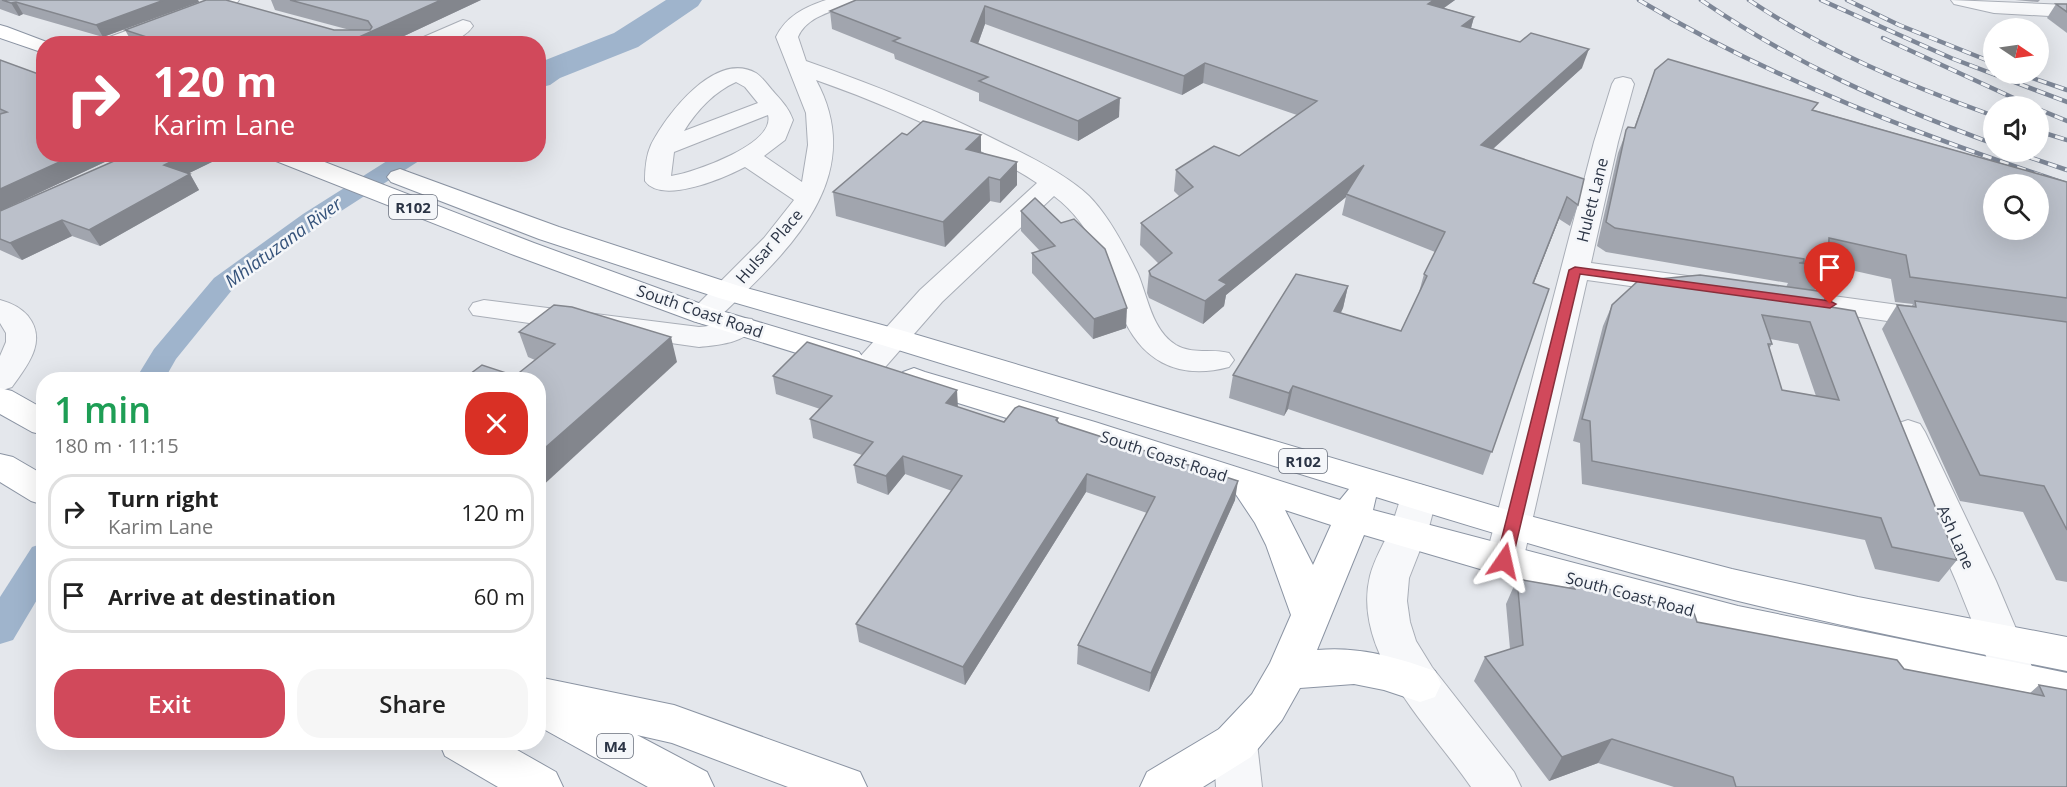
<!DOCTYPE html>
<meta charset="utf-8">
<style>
body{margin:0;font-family:"Open Sans",sans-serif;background:#f6f6f6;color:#222;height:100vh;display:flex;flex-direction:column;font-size:22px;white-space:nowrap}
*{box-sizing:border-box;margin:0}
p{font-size:20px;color:#767676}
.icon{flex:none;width:33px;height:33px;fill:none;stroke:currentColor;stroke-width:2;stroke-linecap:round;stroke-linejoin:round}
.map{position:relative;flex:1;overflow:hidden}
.panel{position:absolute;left:36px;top:372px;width:510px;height:378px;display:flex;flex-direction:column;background:#fff;border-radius:24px;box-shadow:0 6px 24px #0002}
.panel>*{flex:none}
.banner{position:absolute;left:36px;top:36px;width:510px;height:126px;border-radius:24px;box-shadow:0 6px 24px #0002;background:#d1495b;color:#fff;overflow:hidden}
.needle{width:39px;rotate:103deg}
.controls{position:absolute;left:1983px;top:18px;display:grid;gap:12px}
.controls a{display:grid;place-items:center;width:66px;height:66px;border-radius:50%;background:#fff;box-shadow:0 6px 24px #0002;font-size:30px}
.pin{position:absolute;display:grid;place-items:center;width:51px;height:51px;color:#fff;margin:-62px -26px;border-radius:50% 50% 50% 0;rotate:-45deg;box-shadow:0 0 6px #0007}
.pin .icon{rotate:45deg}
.me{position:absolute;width:66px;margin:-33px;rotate:11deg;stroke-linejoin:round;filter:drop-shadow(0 0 4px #0008)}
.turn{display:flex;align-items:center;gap:21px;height:126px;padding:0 18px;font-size:27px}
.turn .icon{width:78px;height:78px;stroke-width:2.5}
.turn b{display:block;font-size:42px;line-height:51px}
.round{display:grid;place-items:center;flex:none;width:63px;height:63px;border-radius:24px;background:#f6f6f6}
.headline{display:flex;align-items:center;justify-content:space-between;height:102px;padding:0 18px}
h1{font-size:36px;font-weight:600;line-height:45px;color:#1e9e55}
.primary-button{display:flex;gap:12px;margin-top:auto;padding:12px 18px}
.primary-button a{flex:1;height:69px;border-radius:24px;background:#d1495b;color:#fff;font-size:24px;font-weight:600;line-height:69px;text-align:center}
.primary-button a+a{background:#f6f6f6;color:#222}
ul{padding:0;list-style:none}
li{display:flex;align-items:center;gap:18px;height:75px;margin:0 12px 9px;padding:0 6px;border:3px solid #e0e0e0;border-radius:24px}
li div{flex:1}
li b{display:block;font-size:22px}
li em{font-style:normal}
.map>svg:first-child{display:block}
</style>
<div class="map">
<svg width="2067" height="787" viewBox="0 0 2067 787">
<rect width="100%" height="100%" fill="#e4e7ec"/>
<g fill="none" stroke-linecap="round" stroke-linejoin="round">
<!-- canal -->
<g fill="#9fb4cc" fill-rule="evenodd">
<polygon points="398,154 425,154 422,159 321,224 232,290 176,359 164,380 135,380 154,349 214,278 303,214"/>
<polygon points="44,543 44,588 13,640 0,644 0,597 32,547"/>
</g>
<!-- river -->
<polygon fill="#9fb4cc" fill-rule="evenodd" points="666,0 702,0 698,6 638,47 560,78 550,85 538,88 538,63 614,33"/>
<defs>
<g id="minor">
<polygon points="211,0 239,0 236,4 133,44 102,44 104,39"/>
<path d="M826,0H855L852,4C833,11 806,17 798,37L806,61C874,85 940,111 1004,144C1031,157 1068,176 1089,196C1109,216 1126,249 1138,274C1148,298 1152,330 1176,345C1193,355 1211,348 1229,353L1234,360L1229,367C1177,381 1139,360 1120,310C1115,298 1113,286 1109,275C1097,245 1080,215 1054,196L942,302L880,373L869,376L858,373L853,366L858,359L920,290L1037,183C1017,169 995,159 973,147C922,121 870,99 816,80C871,181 782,257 715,321L704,324L693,321L689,315L693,309L764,238L794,200L745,167C724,178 662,205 645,181C645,169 646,156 651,145C666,115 715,50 756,73C762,77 767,84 772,90C780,99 789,108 793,120L785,140L764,156L802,182L808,145L806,113L776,37C786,16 805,7 826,0ZM736,82L745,87L758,103L684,131C697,110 714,92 736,82ZM768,115C776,144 693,173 671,176L674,152Z"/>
<polygon points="1951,0 2067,5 2067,17 1994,13 1954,4"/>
<path d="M463,20L470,22L473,26C461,44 436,44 417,44L419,39Z"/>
<polygon points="1623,77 1631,79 1634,84 1618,142 1591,263 1695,277 1705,280 1710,286 1705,292 1695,295 1587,280 1523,561 1518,571 1504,576 1490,571 1485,561 1594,142 1612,84 1615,79"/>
<polygon points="1782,289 1935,310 1946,312 1950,319 1946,326 1935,328 1771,304 1767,298 1771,292"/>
<path d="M0,300C11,303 20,307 28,316C48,341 27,366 12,387L0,391V356L6,342V333L0,323Z"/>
<path d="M484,300L699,327C718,326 734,315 752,319L756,326C745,343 718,345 699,347L473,315L469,309L473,303Z"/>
<polygon points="1908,420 1920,424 1925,432 1996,581 2038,681 2032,694 2017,699 2002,694 1996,681 1956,581 1891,432 1896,424"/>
<path d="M1419,484L1432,488L1437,497L1429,527L1409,578L1407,601L1410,622L1416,641L1432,667L1514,772L1521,787H1471C1431,728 1351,654 1370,576C1374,560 1383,545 1390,530C1396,516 1398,501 1406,488Z"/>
<polygon points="1235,723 1251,729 1257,743 1262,787 1216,787 1213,743 1219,729"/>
</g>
<g id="highway">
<polygon points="0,25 7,27 52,44 44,44 44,53 0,38"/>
<polygon points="268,154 304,154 534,243 715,309 859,352 864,359 859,366 848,369 693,321 514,255 271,159"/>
<path d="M400,169L559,227L739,286L904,331L1511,511L1732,569L1858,597L2067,637V671C1956,649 1844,627 1734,600C1614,570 1495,534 1376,497L1373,510L1738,606L2067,673V709L1738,638L1504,576L1364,535L1317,650C1359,646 1396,657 1435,671L1441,684L1435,697L1420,702L1384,690L1354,684L1300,688L1282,720L1251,757L1203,787H1140L1147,772L1219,729L1252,694L1270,663L1291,615L1266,545L1255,523L1235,493L1071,438L903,386L898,379L903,372L914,368L925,372L1095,422L1340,500L1349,489L882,345L719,298L539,239L391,182L387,177L391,172ZM1285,510L1331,525L1313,565Z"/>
<polygon points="0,388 12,391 44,409 44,435 32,432 0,414"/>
<polygon points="0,454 13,457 44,475 44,505 31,501 0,482"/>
<polygon points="538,677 674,705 860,772 867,787 788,787 672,743 637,735 707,772 714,787 648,787 538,726"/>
<polygon points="439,742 503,742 556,772 563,787 498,787 445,756"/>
</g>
</defs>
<!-- minor casing -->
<use href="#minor" stroke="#a9aeb7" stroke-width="2"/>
<!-- highway casing -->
<use href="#highway" stroke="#8b94a3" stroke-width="2"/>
<!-- minor -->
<use href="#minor" fill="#f7f8fa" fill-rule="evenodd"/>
<!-- highway -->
<use href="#highway" fill="#fff" fill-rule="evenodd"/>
<defs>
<g id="rail">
<path d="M1639,0C1772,80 1920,135 2067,184"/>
<path d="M1701,0C1794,64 1889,105 1994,144"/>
<path d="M1749,0C1825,51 1908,85 1994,116"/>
<polyline points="1821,0 1951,58 2067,102"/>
<polyline points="1847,0 1899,25 1994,63"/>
<polyline points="1883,38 2031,106"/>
<polyline points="2021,74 2067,90"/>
<polyline points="2038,109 2067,121"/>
<polyline points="2038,131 2067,140"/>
<polyline points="2014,152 2067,170"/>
</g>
</defs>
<!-- rail casing -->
<use href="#rail" stroke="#7d8696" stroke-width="4.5"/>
<!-- rail -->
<use href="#rail" stroke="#f4f6f9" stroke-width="3" stroke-dasharray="9" stroke-linecap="butt"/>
</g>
<!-- wall -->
<g fill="#a1a5ae" fill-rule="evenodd">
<polygon points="0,0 198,0 199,2 103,37 23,14 19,16 0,9"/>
<polygon points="271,0 481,0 387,44 133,44 125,30 350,30 275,10"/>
<polygon points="856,0 1455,0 1444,8 1474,17 1471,28 1582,68 1493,149 1578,205 1570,226 1559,219 1534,283 1549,289 1483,475 1288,409 1284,416 1229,398 1233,375 1348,286 1343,308 1341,313 1401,331 1418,296 1424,274 1435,252 1342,215 1346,197 1226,295 1224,306 1203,324 1149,298 1147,293 1149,271 1159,264 1140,245 1141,223 1180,197 1174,191 1176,170 1239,156 1297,115 1203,83 1182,95 985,24 978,44 1119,117 1078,141 979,101 979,93 895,59 894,54 832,29 830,11"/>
<polygon points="2015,0 2040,0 2038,2"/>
<polygon points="2056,4 2067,4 2067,33 2047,18"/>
<polygon points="0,60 122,154 0,211"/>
<polygon points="1655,70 1814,110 2067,182 2067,582 2056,580 2023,512 1960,501 1882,329 1897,305 1911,307 1913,304 1895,302 1891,279 1828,265 1828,266 1814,291 1786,287 1788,283 1606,252 1597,246 1618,153 1628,127 1634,128"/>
<polygon points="981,153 1017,185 1000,203 990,201 945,247 836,216 833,192"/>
<polygon points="214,161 189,173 190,174 199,190 100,246 72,236 22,260 0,250 0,211"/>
<polygon points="1035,198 1126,328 1093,339 1032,273 1032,253 1040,251 1021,231 1021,211"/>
<path d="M1612,305L1825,306L1957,560L1939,582L1875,569L1865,540L1582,484L1580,443L1573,441L1603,326ZM1770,339L1798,344L1816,396L1782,390L1769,349L1772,344Z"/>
<polygon points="519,332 677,362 515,376 535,360 528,357"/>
<polygon points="773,376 958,407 1004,422 1058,418 1058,421 1059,423 1235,500 1149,692 1077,664 1078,645 1147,513 1086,492 965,685 859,642 856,624 952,491 905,474 888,495 857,483 854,465 862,455 813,438 810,419 820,409 776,394"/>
<polygon points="1517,579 1569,588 1573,579 1697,622 1904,669 2030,693 2039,685 2067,690 2067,787 1674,787 1598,763 1549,781 1474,681 1485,657 1510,649 1506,604"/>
</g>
<!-- shaded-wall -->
<g fill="#83868d">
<polygon points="164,0 198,0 199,2 103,37 96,25"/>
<polygon points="441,0 481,0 387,44 361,36"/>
<polygon points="1434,0 1455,0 1424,22 1428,4"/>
<polygon points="16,2 23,14 19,16 11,3"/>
<polygon points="985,6 985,24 972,60 971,41"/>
<polygon points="1474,17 1469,35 1462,26"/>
<polygon points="1589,49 1582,68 1475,165 1481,145"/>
<polygon points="1205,63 1203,83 1182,95 1184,76"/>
<polygon points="1120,98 1119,117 1078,141 1078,121"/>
<polygon points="981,135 981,158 966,149"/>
<polygon points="77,154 122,154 0,211 0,189"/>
<polygon points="186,154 211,154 214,161 173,181 164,165"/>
<polygon points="1017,162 1017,185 1000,203 1000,180"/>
<polygon points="1364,165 1346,194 1346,197 1226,295 1224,306 1203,324 1205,301 1219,280"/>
<polygon points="190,174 199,190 100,246 89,230"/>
<polygon points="989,177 990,201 945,247 943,222"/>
<polygon points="1567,197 1559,219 1525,305 1533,283"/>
<polygon points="62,220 72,236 22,260 10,243"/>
<polygon points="1348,286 1343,308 1329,334 1334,311"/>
<polygon points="1127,308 1126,328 1093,339 1094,319"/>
<polygon points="671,337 677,362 538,490 538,454"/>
<polygon points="1293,386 1288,409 1284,416 1289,393"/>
<polygon points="957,390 958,408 946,403"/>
<polygon points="903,456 905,474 888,495 886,476"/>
<polygon points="1087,474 1086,492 965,685 963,667"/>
<polygon points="1238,481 1235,500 1149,692 1151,673"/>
<polygon points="1612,739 1598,763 1549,781 1562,757"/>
</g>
<!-- building -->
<g fill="#bbc0ca" stroke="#83868d" stroke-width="1.5" fill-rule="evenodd">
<polygon points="2,0 164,0 96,25 16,2 11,3"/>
<polygon points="206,0 226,0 334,30 370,30 372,27 368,21 290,0 441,0 361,36 387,44 168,44 125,30"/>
<polygon points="856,0 1434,0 1428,4 1474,17 1462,26 1520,42 1531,33 1589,49 1481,145 1584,179 1578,205 1567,197 1533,283 1549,289 1492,452 1293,386 1289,393 1233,375 1296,274 1348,286 1334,311 1401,331 1427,276 1424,274 1445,232 1346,194 1364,165 1219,280 1227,284 1205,301 1151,276 1149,271 1172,253 1141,223 1193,187 1176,170 1214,146 1239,156 1317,101 1205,63 1184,76 985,6 971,41 1120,98 1078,121 979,81 988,77 893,41 900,38 830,11"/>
<polygon points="2056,4 2067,4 2067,12"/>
<path d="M1668,59L1818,103L1812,110L2067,182V298L1910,277L1906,255L1829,238L1828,266L1799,263L1804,262V259L1615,228L1606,222L1626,130L1628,127L1635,128L1655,70ZM1994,184H2038V230H1994Z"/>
<polygon points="0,60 44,76 44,154 77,154 0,189 0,114 7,112 0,109"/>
<polygon points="923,121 981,135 966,149 1017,162 1000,180 989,177 943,222 833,192 902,133 907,135"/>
<polygon points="130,154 186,154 164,165 190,174 89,230 62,220 10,243 0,239 0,211"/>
<polygon points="1035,198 1061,223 1074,219 1105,249 1127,308 1094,319 1032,253 1055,246 1021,211"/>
<path d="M1700,275L1825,292V306L1855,311L1957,560L1892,547L1881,518L1592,461L1590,421L1582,419L1612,305L1638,281ZM1762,315L1810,322L1839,400L1782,390L1768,344H1772Z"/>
<polygon points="1915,301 2067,322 2067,530 2044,486 1980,475 1897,305 1916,307"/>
<polygon points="554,305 572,307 671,337 538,454 538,380 462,380 482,365 515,376 555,344 519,332"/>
<polygon points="807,342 957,390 946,403 1004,422 1015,408 1019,406 1058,418 1056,420 1059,423 1238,481 1151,673 1078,645 1155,497 1087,474 963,667 856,624 962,476 903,456 886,476 854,465 873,442 810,419 832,396 773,376"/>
<polygon points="1517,579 1575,589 1573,579 1694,613 1697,622 1897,660 1904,669 2044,696 2039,685 2067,690 2067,787 1736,787 1733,777 1612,739 1562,757 1485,657 1523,645"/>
</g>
<!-- route -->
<polygon fill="#d1495b" stroke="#882f3b" stroke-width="1.5" points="1575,267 1830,301 1836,304 1830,308 1580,274 1512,561 1510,566 1499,566 1496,561 1569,270"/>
<g text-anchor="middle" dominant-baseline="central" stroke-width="5" stroke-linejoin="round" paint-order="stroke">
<!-- shield labels -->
<g fill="#f4f6f9" stroke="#676e7b" stroke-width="1.5">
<rect x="389" y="195" width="48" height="24" rx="4.5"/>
<rect x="1279" y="449" width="48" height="24" rx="4.5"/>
<rect x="597" y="734" width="36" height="24" rx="4.5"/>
</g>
<g font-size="15" font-weight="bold" fill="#2b3445">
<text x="413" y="207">R102</text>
<text x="1303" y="461">R102</text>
<text x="615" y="746">M4</text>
</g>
<!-- street labels -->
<g font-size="16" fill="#2b3445" stroke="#f4f6f9">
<text transform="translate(1592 200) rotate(-76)">Hulett Lane</text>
<text transform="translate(769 246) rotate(-49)">Hulsar Place</text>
<text transform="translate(700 311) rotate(19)">South Coast Road</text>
<text transform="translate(1164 456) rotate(18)">South Coast Road</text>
<text transform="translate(1956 537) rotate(66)">Ash Lane</text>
<text transform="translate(1630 594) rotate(15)">South Coast Road</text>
</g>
<!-- water labels -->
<g font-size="18" font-style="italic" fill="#34527a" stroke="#f4f6f9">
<text transform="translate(283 242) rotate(-36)">Mhlatuzana River</text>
</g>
</g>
</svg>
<div class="controls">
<a><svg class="needle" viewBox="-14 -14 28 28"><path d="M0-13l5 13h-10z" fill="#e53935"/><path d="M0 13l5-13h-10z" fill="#767676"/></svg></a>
<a><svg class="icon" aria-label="sound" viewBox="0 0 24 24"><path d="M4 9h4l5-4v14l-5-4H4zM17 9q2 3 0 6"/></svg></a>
<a><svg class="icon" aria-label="search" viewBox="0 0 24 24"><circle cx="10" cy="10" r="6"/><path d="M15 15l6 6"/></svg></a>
</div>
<div class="pin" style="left:1830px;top:304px;background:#d93025"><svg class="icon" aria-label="arrive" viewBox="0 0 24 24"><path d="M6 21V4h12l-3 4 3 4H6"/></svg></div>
<svg class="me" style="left:1504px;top:561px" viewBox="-20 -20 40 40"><path d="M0-17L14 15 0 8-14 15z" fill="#d1495b" stroke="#fff" stroke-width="4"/></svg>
<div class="banner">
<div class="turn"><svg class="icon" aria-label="right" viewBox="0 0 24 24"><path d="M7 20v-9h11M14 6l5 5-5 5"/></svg><div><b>120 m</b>Karim Lane</div></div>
</div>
<section class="panel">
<div class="headline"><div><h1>1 min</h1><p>180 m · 11:15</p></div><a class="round" style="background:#d93025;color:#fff"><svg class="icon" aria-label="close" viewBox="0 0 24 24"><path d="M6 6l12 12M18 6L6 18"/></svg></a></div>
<ul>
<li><svg class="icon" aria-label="right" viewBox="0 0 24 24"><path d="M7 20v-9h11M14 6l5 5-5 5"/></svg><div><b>Turn right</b><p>Karim Lane</p></div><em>120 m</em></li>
<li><svg class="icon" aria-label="arrive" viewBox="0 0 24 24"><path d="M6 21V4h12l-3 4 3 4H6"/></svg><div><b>Arrive at destination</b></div><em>60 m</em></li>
</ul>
<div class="primary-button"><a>Exit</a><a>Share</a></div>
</section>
</div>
